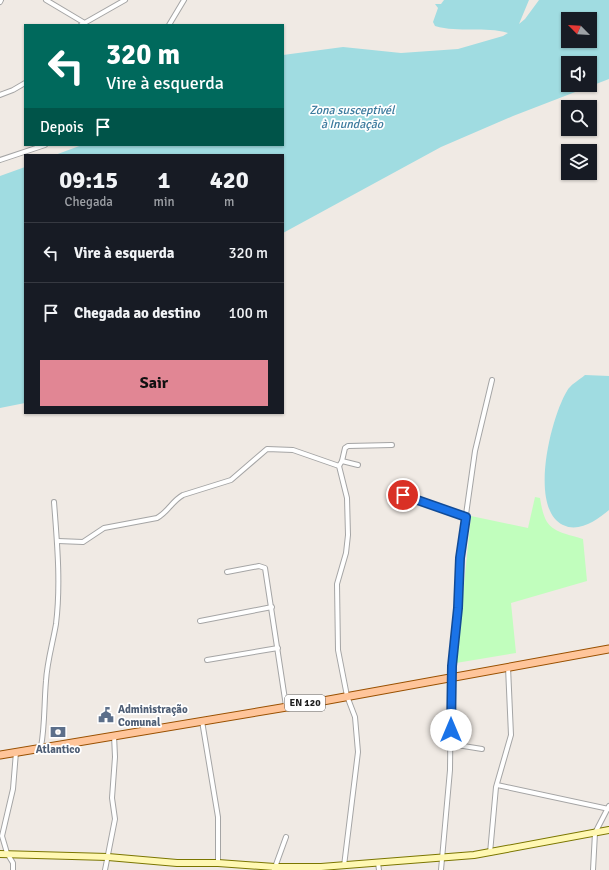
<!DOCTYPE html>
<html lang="pt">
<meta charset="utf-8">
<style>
body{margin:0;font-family:Signika,sans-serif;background:#242831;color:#f1f3f6;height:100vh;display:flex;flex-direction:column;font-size:15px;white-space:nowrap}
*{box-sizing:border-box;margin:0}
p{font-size:13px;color:#9ea1a6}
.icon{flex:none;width:22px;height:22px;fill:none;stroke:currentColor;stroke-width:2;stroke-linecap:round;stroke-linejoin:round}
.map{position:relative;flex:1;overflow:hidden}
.panel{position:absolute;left:24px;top:154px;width:260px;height:260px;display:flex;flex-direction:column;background:#171b24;border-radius:0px;box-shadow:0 1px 3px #0004}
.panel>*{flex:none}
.top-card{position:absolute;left:24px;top:24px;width:260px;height:122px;border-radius:0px;box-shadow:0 1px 3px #0004;background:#00695c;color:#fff;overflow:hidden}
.needle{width:26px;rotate:294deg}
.buttons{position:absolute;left:561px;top:12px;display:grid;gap:8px}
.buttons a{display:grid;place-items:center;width:36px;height:36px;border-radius:0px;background:#171b24;box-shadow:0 1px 3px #0004;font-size:20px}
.pin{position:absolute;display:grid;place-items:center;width:34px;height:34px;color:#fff;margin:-17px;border:2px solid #fff;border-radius:50%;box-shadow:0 1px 4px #0007}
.me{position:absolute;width:44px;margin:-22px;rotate:0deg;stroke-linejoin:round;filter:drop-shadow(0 0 3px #0008)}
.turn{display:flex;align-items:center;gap:14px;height:84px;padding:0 16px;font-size:18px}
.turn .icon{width:52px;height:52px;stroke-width:2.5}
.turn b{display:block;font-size:28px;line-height:34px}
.then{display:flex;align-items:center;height:38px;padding:0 16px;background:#0003;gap:8px;font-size:15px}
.eta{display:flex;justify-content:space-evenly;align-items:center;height:68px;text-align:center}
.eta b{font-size:24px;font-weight:700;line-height:28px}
.action{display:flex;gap:8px;margin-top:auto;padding:8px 16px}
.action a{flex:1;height:46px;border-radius:0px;background:#e18694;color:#111;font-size:16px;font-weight:700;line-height:46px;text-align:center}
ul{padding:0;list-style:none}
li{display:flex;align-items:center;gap:12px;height:60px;padding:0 16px;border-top:1px solid #363941}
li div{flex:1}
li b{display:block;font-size:15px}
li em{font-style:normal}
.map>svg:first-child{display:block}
</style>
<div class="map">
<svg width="609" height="870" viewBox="0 0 609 870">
<rect width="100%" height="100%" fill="#f0eae4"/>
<!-- park -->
<path fill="#c1febd" d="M535,497L540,498C545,531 553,530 583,539L587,581L511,603L516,653L456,663L471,516L528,528Z"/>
<!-- water -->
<g fill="#a0dce1" fill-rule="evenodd">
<path d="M444,0H529L519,24L525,19L539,0H609V79L513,116L441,147L283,233V155H55L82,145H283V55L343,47L401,53L458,49L503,36L508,33C485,26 459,33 435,26L433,22L438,8L435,4H441ZM568,19H590V41H568ZM568,63H590V85H568Z"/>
<polygon points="25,167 25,403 0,408 0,176"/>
<path d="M585,375L609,376V510C597,520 579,533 563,525C528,508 551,417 567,391C570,385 579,380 585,375Z"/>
</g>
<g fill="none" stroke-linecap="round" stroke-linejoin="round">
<defs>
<g id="street">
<polyline points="46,0 83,22"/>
<polyline points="0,2 1,0"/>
<polyline points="81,25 125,0"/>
<polyline points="169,25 184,0"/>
<polyline points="0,95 13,90 25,83"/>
<polyline points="0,160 45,145"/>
<polyline points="342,461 358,465"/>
<polyline points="339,466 342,461 345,448 348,446 392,445"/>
<polyline points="392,491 466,517"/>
<path d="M58,541L83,542L104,528L157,518C168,512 172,501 183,495L231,480L267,449L293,450L339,466L347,498L348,535L346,553L337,584L338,650L347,696L355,717L358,752L344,866"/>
<polyline points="227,572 259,566 265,568 286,706"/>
<polyline points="200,621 272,607"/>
<polyline points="207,660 278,648"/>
<polyline points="202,721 218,817 218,863"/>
<polyline points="451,744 482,749"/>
<path d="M41,747C45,725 44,703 46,681C47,662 53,642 56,624C61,583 57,542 54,502"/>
<polyline points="497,785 609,809"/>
<polyline points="490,853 496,787 511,735 508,667"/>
<polyline points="378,863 379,870"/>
<polyline points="13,870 13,863 7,853 2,836 13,789 16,752"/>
<polyline points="105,870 115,819 112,798 115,757 114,735"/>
<polyline points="274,870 286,837"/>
<polyline points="441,870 450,770 451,676 458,608 460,557 475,451 492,380"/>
<polyline points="593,870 595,833 609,806"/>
</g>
<polyline id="secondary" points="0,854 108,857 177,863 218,863 275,867 321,867 474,855 609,830"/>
<polyline id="primary" points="0,755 323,701 609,649"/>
</defs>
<!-- street casing -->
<use href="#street" stroke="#a5a5a5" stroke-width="6"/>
<!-- secondary casing -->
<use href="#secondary" stroke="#7b7600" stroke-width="8"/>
<!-- primary casing -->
<use href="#primary" stroke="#995000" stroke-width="9"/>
<!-- street -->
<use href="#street" stroke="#fff" stroke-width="4"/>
<!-- secondary -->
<use href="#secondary" stroke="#fff8b3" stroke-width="6"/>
<!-- primary -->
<use href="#primary" stroke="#ffc59a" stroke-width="7"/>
</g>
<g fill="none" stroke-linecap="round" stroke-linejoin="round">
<defs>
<polyline id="route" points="403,495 466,517 460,558 458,608 452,666 451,730"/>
</defs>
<!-- route casing -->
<use href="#route" stroke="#114b97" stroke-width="10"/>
<!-- route -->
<use href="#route" stroke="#1a73e8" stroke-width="7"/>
</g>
<!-- icons -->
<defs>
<symbol id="civic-bare" viewBox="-9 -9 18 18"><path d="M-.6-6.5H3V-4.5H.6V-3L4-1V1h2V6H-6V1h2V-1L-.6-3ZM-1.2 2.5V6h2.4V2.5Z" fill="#5c6f8a" stroke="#fff" stroke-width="2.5" paint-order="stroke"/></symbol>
<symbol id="bank-bare" viewBox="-9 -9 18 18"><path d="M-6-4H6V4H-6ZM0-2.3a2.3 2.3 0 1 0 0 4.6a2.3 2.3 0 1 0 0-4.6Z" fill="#5c6f8a" stroke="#fff" stroke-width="2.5" paint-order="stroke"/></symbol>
</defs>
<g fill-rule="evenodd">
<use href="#civic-bare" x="95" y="704" width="22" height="22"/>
<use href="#bank-bare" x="47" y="721" width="22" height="22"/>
</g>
<g text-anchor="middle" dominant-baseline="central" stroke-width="3.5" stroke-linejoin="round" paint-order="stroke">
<!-- shield labels -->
<rect fill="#fff" stroke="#626262" stroke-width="1" x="285" y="695" width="40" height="16" rx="3"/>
<g font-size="10" font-weight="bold" fill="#1e1e1e">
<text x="305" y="703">EN 120</text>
</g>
<!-- service labels -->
<g font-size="11" font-weight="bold" fill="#4e5e75" stroke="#fff" text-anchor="start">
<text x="118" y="709">Administração<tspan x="118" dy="13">Comunal</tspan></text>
<text x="58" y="749" text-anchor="middle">Atlantico</text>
</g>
<!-- water labels -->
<g font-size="12" font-style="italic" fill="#3b7a9d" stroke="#fff">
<text x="352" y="110">Zona susceptivél<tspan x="352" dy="14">à Inundação</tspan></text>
</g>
</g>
</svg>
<div class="buttons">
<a><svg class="needle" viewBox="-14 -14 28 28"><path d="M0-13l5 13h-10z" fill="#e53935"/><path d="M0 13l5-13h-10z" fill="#9ea1a6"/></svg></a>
<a><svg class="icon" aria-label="sound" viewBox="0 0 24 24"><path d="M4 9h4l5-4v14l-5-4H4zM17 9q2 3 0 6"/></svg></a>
<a><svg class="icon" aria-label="search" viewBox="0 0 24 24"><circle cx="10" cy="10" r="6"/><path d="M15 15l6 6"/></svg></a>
<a><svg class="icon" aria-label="layers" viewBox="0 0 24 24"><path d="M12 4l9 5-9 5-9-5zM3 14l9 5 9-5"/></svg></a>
</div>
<div class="pin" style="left:403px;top:495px;background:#d93025"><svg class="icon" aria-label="arrive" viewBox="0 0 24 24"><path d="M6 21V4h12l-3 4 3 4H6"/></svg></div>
<svg class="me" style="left:451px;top:730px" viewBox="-20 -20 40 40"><circle r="19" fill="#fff"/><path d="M0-13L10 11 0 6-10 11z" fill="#1a73e8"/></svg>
<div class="top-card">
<div class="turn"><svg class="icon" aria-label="left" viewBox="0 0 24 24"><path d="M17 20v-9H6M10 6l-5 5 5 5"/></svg><div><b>320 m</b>Vire à esquerda</div></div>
<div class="then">Depois<svg class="icon" aria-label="arrive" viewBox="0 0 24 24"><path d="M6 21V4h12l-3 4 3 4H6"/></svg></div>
</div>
<section class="panel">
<div class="eta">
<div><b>09:15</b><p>Chegada</p></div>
<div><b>1</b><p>min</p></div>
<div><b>420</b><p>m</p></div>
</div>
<ul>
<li><svg class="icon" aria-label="left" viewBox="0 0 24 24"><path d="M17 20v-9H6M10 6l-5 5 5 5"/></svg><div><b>Vire à esquerda</b></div><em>320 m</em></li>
<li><svg class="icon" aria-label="arrive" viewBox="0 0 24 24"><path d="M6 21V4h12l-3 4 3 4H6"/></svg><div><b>Chegada ao destino</b></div><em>100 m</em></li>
</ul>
<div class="action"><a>Sair</a></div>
</section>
</div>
